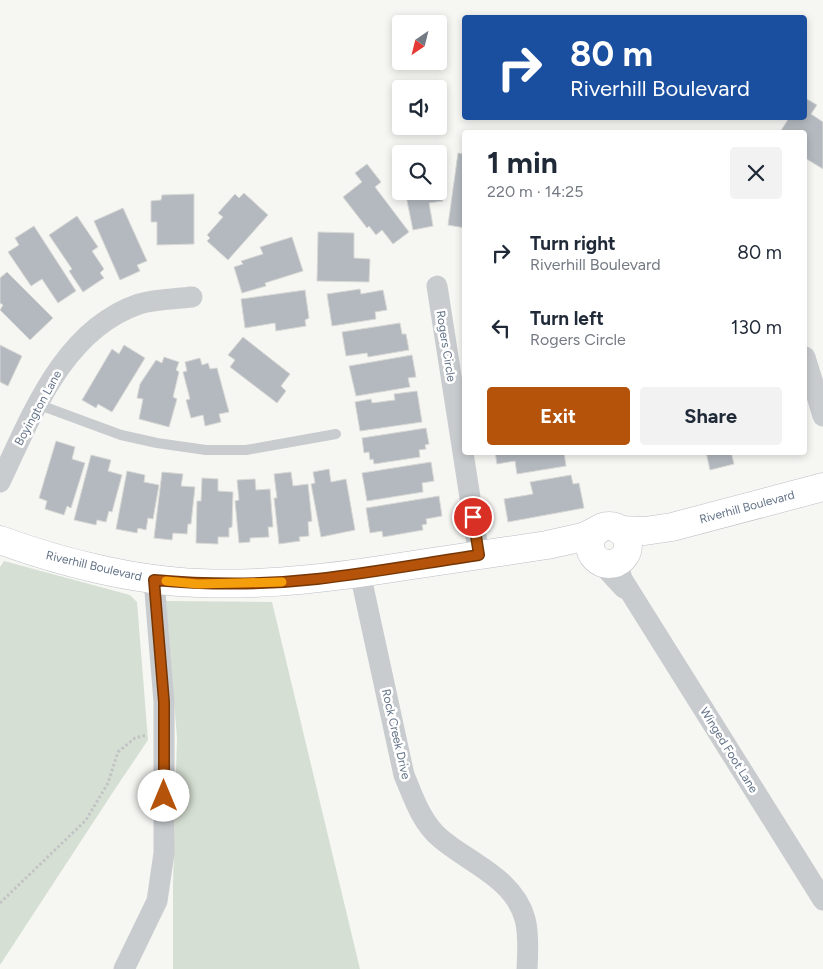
<!DOCTYPE html>
<meta charset="utf-8">
<style>
body{margin:0;font-family:Figtree,sans-serif;background:#f2f2f3;color:#1f2937;height:100vh;display:flex;flex-direction:column;font-size:19px;white-space:nowrap}
*{box-sizing:border-box;margin:0}
p{font-size:16px;color:#747a83}
.icon{flex:none;width:28px;height:28px;fill:none;stroke:currentColor;stroke-width:2;stroke-linecap:round;stroke-linejoin:round}
.map{position:relative;flex:1;overflow:hidden}
.details{position:absolute;left:462px;top:130px;width:345px;height:325px;display:flex;flex-direction:column;background:#fff;border-radius:5px;box-shadow:0 2px 8px #0003}
.details>*{flex:none}
.banner{position:absolute;left:462px;top:15px;width:345px;height:105px;border-radius:5px;box-shadow:0 2px 8px #0003;background:#1a4fa0;color:#fff;overflow:hidden}
.needle{width:32px;rotate:215deg}
.controls{position:absolute;left:392px;top:15px;display:grid;gap:10px}
.controls a{display:grid;place-items:center;width:55px;height:55px;border-radius:5px;background:#fff;box-shadow:0 2px 8px #0003;font-size:25px}
.pin{position:absolute;display:grid;place-items:center;width:42px;height:42px;color:#fff;margin:-21px;border:2px solid #fff;border-radius:50%;box-shadow:0 1px 5px #0007}
.me{position:absolute;width:55px;margin:-28px;rotate:0deg;stroke-linejoin:round;filter:drop-shadow(0 0 4px #0008)}
.turn{display:flex;align-items:center;gap:18px;height:105px;padding:0 25px;font-size:22px}
.turn .icon{width:65px;height:65px;stroke-width:2.5}
.turn b{display:block;font-size:35px;line-height:42px}
.round{display:grid;place-items:center;flex:none;width:52px;height:52px;border-radius:5px;background:#f2f2f3}
.headline{display:flex;align-items:center;justify-content:space-between;height:85px;padding:0 25px}
h1{font-size:30px;font-weight:700;line-height:38px}
.action{display:flex;gap:10px;margin-top:auto;padding:10px 25px}
.action a{flex:1;height:58px;border-radius:5px;background:#b45309;color:#fff;font-size:20px;font-weight:700;line-height:58px;text-align:center}
.action a+a{background:#f2f2f3;color:#1f2937}
ul{padding:0;list-style:none}
li{display:flex;align-items:center;gap:15px;height:75px;padding:0 25px}
li div{flex:1}
li b{display:block;font-size:19px}
li em{font-style:normal}
.map>svg:first-child{display:block}
</style>
<div class="map">
<svg width="823" height="969" viewBox="0 0 823 969">
<rect width="100%" height="100%" fill="#f6f7f3"/>
<!-- green -->
<g fill="#d6dfd3">
<polygon points="4,561 130,595 137,602 148,740 115,789 0,965 0,567"/>
<polygon points="166,601 272,602 360,969 173,969 173,885 177,738"/>
</g>
<!-- building -->
<g fill="#b3b9bf" stroke="#d8d8d5">
<polygon points="805,98 817,105 811,114 823,122 823,169 805,158 805,132 780,132 789,118 805,118"/>
<polygon points="424,146 425,154 401,154 401,172 397,152"/>
<polygon points="458,153 465,154 465,228 448,225"/>
<polygon points="367,164 381,182 375,187 409,232 393,244 382,230 376,235 369,226 367,228 343,197 362,182 355,173"/>
<polygon points="439,178 443,201 429,203 433,226 413,230 405,191 439,191"/>
<polygon points="244,193 268,215 228,260 207,241 210,238 207,235 223,217 218,213 235,194 239,198"/>
<polygon points="194,194 194,244 157,245 157,222 151,222 151,201 161,200 162,195"/>
<polygon points="123,208 147,261 137,265 140,271 120,280 94,221"/>
<polygon points="77,216 98,247 92,251 104,269 100,273 104,278 83,292 69,271 72,269 49,235"/>
<polygon points="34,226 76,291 58,303 42,279 31,286 8,252 19,245 15,238"/>
<polygon points="318,232 354,233 354,258 370,259 369,282 317,281"/>
<polygon points="292,237 303,271 265,283 266,286 242,293 234,267 243,264 241,261 263,254 260,247"/>
<polygon points="7,272 53,318 30,340 0,310 3,305 0,303 0,278"/>
<polygon points="360,289 361,294 383,290 387,310 375,312 376,319 332,326 327,294"/>
<polygon points="305,290 309,318 305,320 306,326 276,331 275,323 245,328 241,299"/>
<polygon points="400,323 402,334 406,334 409,350 368,357 367,353 346,356 342,332"/>
<polygon points="243,337 290,374 281,386 286,391 277,403 230,367 235,360 228,355"/>
<polygon points="0,345 22,356 8,386 0,382"/>
<polygon points="124,345 145,358 112,412 98,404 96,408 82,400 112,349 119,354"/>
<polygon points="412,355 416,377 408,378 410,387 356,396 349,366"/>
<polygon points="164,357 179,362 176,370 179,372 173,397 177,399 169,427 139,419 143,399 137,398 140,384 156,360 162,363"/>
<polygon points="200,358 202,365 208,363 210,369 217,368 229,412 219,414 221,422 205,426 203,415 191,418 186,400 190,399 183,372 187,371 185,362"/>
<polygon points="417,391 422,422 360,431 355,402 371,399 372,403 395,400 394,394"/>
<polygon points="426,428 429,444 425,445 426,449 419,450 420,457 374,464 373,459 370,460 369,452 364,453 362,438"/>
<polygon points="56,441 75,447 72,459 85,463 71,508 67,506 64,515 45,509 47,501 39,498"/>
<polygon points="495,452 564,452 566,466 517,474 515,461 497,464"/>
<polygon points="706,452 731,452 734,464 710,470"/>
<polygon points="91,455 111,460 108,471 122,475 112,512 109,511 106,522 97,520 96,525 74,520"/>
<polygon points="431,462 434,481 422,483 423,492 367,501 362,473"/>
<polygon points="329,469 331,482 346,479 355,530 321,537 311,484 315,483 313,472"/>
<polygon points="127,471 145,475 144,482 159,485 153,519 148,518 146,530 138,528 137,533 116,529"/>
<polygon points="162,472 183,474 181,486 195,487 191,524 188,524 187,534 173,533 172,540 154,538"/>
<polygon points="291,472 293,486 308,484 312,521 308,522 309,536 299,537 300,541 279,544 274,498 277,498 274,474"/>
<polygon points="571,475 573,484 579,483 584,508 508,522 504,499 533,494 530,482"/>
<polygon points="202,478 218,479 218,491 233,492 232,527 229,528 229,537 218,537 218,544 196,543 197,501 201,501"/>
<polygon points="255,479 256,490 270,489 273,527 268,527 269,537 250,538 250,542 239,543 235,501 239,500 237,480"/>
<polygon points="439,496 442,516 426,519 427,524 422,525 423,530 383,537 382,531 370,533 366,508"/>
</g>
<g fill="none" stroke-linecap="round" stroke-linejoin="round">
<defs>
<g id="secondary">
<circle cx="609" cy="545" r="19"/>
<polyline points="619,530 645,531 672,527 823,487"/>
<path d="M0,540C60,562 135,581 199,583C268,586 337,577 406,566C453,559 500,552 547,545L583,537L598,530"/>
</g>
</defs>
<!-- secondary casing -->
<use href="#secondary" stroke="#babec4" stroke-width="29"/>
<!-- path -->
<polyline stroke="#c2c3c5" stroke-width="3" stroke-dasharray="2.5 2.5" stroke-linecap="butt" points="0,903 86,820 108,783 118,752 135,738 147,735"/>
<!-- lane -->
<polyline stroke="#c9cccf" stroke-width="10" points="37,404 121,435 157,443 206,450 246,450 336,434"/>
<!-- street -->
<g stroke="#c9cccf" stroke-width="21">
<polyline points="437,286 479,555"/>
<polyline points="805,357 823,416"/>
<path d="M0,482C32,415 63,330 139,304C155,299 175,299 192,297"/>
<polyline points="622,559 620,572 622,579 823,900"/>
<polyline points="599,561 624,588"/>
<path d="M360,573L404,775C413,796 421,822 440,838C469,863 514,878 525,919C529,934 528,953 527,969"/>
<polyline points="124,969 157,901 164,853 164,702 154,580"/>
</g>
<!-- secondary -->
<use href="#secondary" stroke="#fff" stroke-width="28"/>
</g>
<g fill="none" stroke-linecap="round" stroke-linejoin="round">
<defs>
<path id="route" d="M164,796V702L154,580C209,585 263,585 317,579C371,573 425,563 479,555L473,517"/>
</defs>
<!-- route casing -->
<use href="#route" stroke="#753606" stroke-width="12"/>
<!-- route -->
<use href="#route" stroke="#b45309" stroke-width="9"/>
<!-- slow -->
<polyline stroke="#f59e0b" stroke-width="9" points="166,581 198,584 282,582"/>
</g>
<g text-anchor="middle" dominant-baseline="central" stroke-width="5" stroke-linejoin="round" paint-order="stroke">
<!-- street labels -->
<g font-size="12" fill="#637387" stroke="#fff">
<text transform="translate(446 346) rotate(81)">Rogers Circle</text>
<text transform="translate(38 408) rotate(-61)">Boyington Lane</text>
<text transform="translate(747 507) rotate(-15)">Riverhill Boulevard</text>
<text transform="translate(94 566) rotate(13)">Riverhill Boulevard</text>
<text transform="translate(396 734) rotate(77)">Rock Creek Drive</text>
<text transform="translate(729 750) rotate(58)">Winged Foot Lane</text>
</g>
</g>
</svg>
<div class="controls">
<a><svg class="needle" viewBox="-14 -14 28 28"><path d="M0-13l5 13h-10z" fill="#e53935"/><path d="M0 13l5-13h-10z" fill="#747a83"/></svg></a>
<a><svg class="icon" aria-label="sound" viewBox="0 0 24 24"><path d="M4 9h4l5-4v14l-5-4H4zM17 9q2 3 0 6"/></svg></a>
<a><svg class="icon" aria-label="search" viewBox="0 0 24 24"><circle cx="10" cy="10" r="6"/><path d="M15 15l6 6"/></svg></a>
</div>
<div class="pin" style="left:473px;top:517px;background:#d93025"><svg class="icon" aria-label="arrive" viewBox="0 0 24 24"><path d="M6 21V4h12l-3 4 3 4H6"/></svg></div>
<svg class="me" style="left:164px;top:796px" viewBox="-20 -20 40 40"><circle r="19" fill="#fff"/><path d="M0-13L10 11 0 6-10 11z" fill="#b45309"/></svg>
<div class="banner">
<div class="turn"><svg class="icon" aria-label="right" viewBox="0 0 24 24"><path d="M7 20v-9h11M14 6l5 5-5 5"/></svg><div><b>80 m</b>Riverhill Boulevard</div></div>
</div>
<section class="details">
<div class="headline"><div><h1>1 min</h1><p>220 m · 14:25</p></div><a class="round"><svg class="icon" aria-label="close" viewBox="0 0 24 24"><path d="M6 6l12 12M18 6L6 18"/></svg></a></div>
<ul>
<li><svg class="icon" aria-label="right" viewBox="0 0 24 24"><path d="M7 20v-9h11M14 6l5 5-5 5"/></svg><div><b>Turn right</b><p>Riverhill Boulevard</p></div><em>80 m</em></li>
<li><svg class="icon" aria-label="left" viewBox="0 0 24 24"><path d="M17 20v-9H6M10 6l-5 5 5 5"/></svg><div><b>Turn left</b><p>Rogers Circle</p></div><em>130 m</em></li>
</ul>
<div class="action"><a>Exit</a><a>Share</a></div>
</section>
</div>
